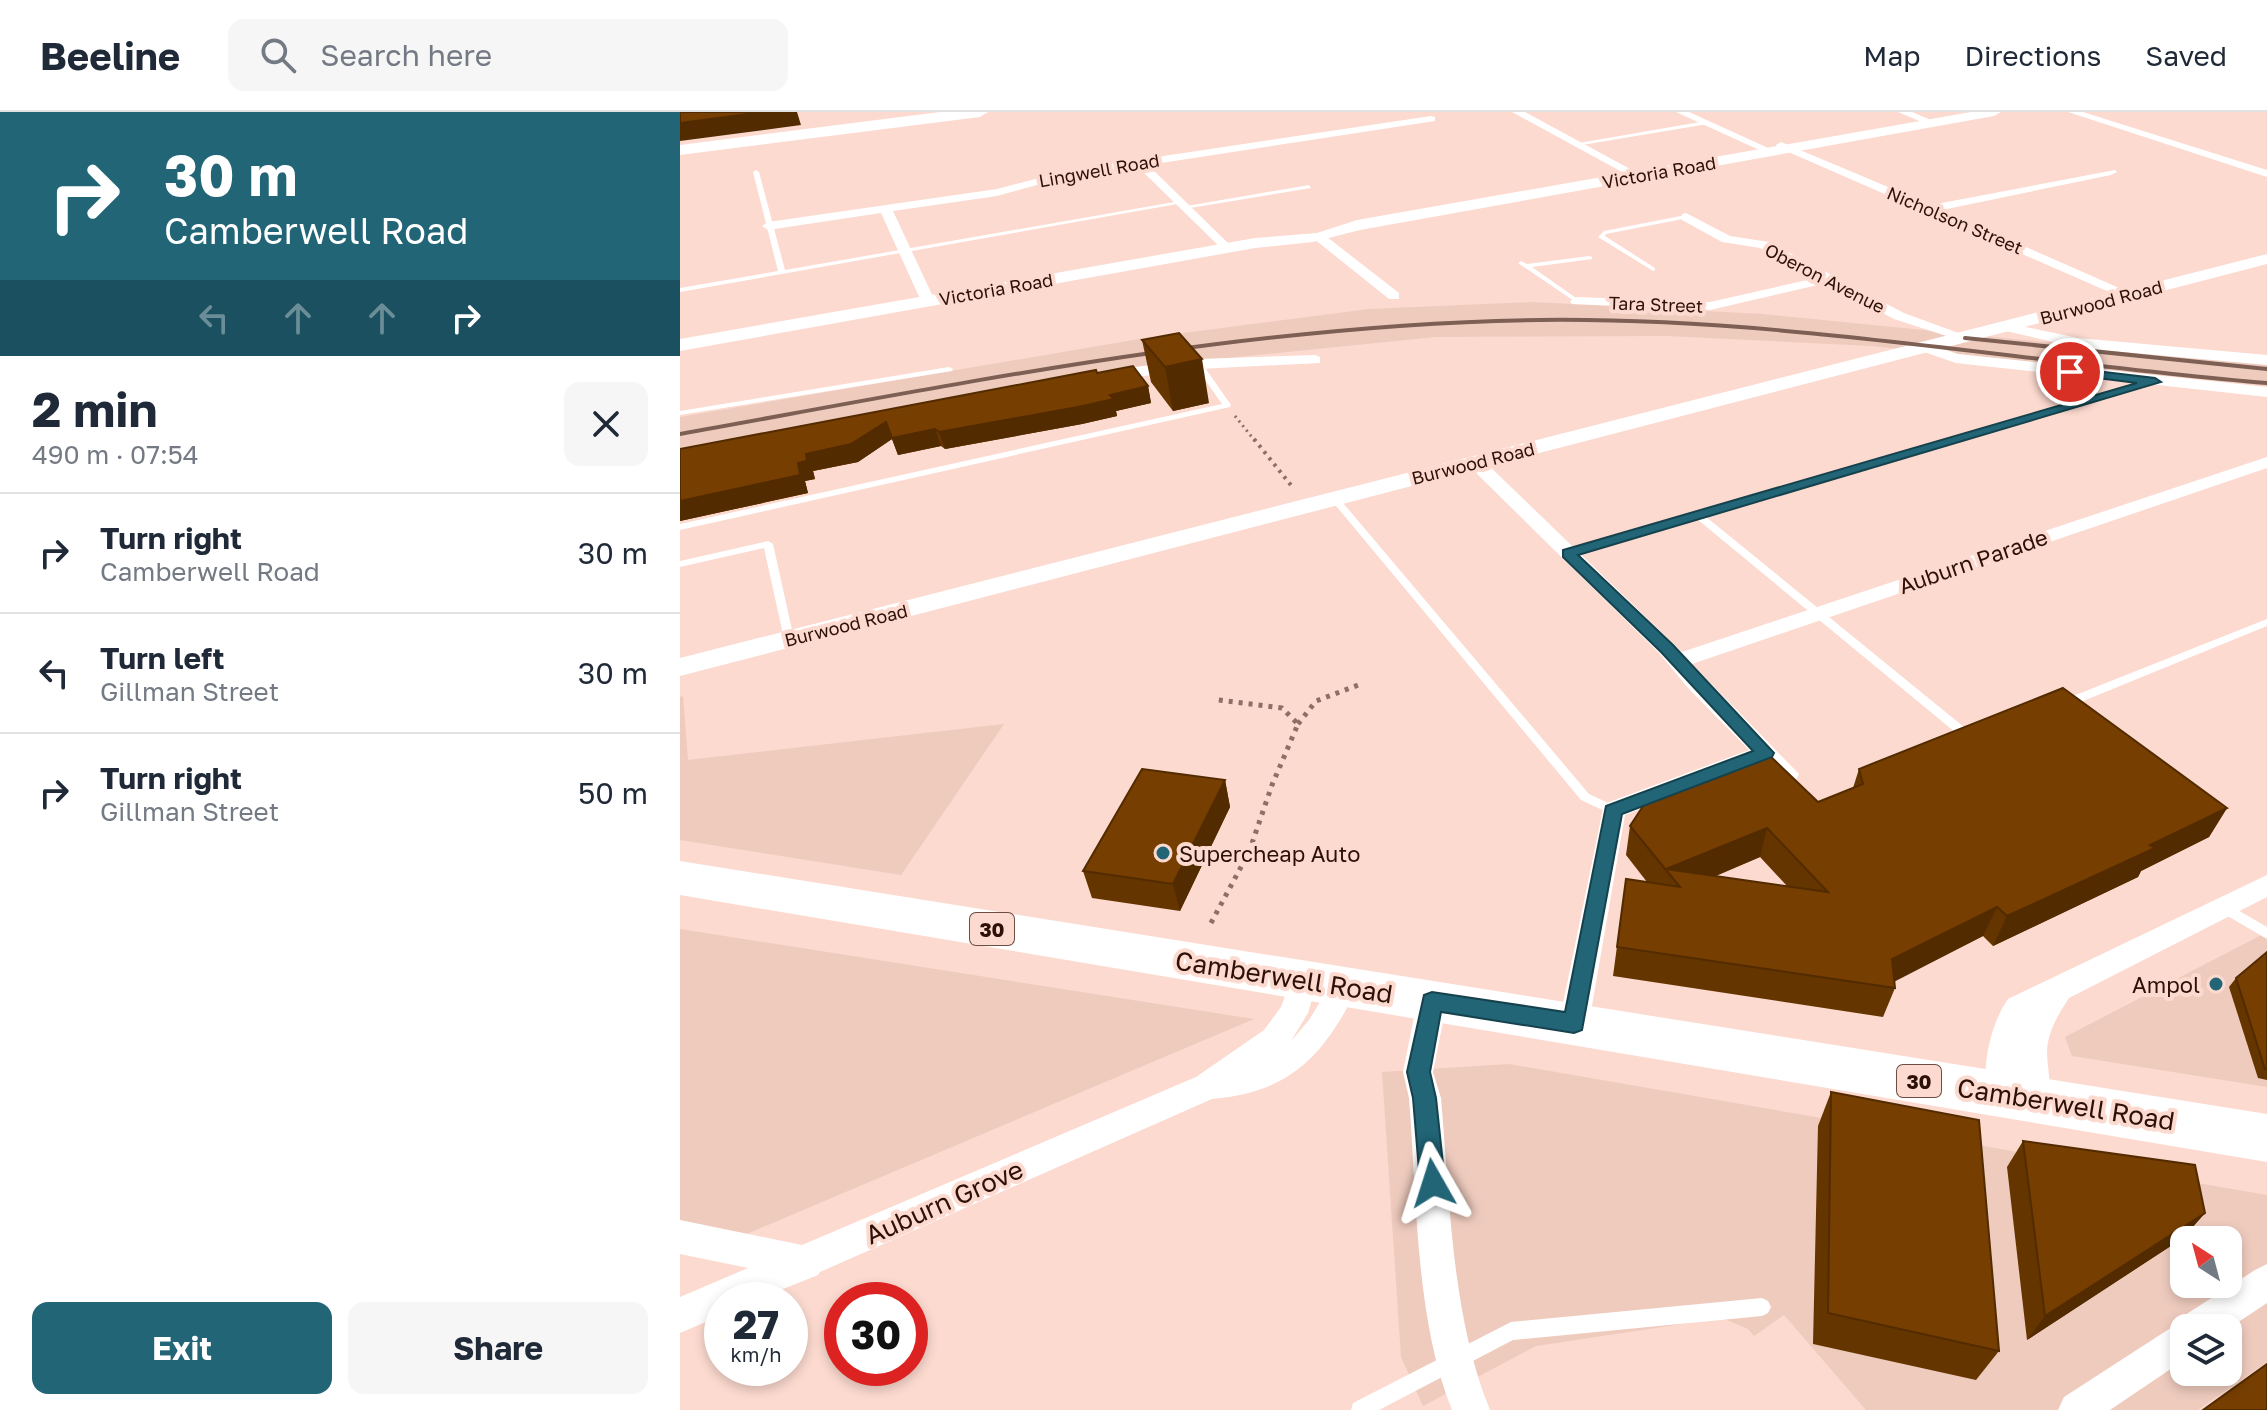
<!DOCTYPE html>
<meta charset="utf-8">
<style>
body{margin:0;font-family:"Golos Text",sans-serif;background:#f6f6f7;color:#1f2937;height:100vh;display:flex;flex-direction:column;font-size:30px;white-space:nowrap}
*{box-sizing:border-box;margin:0}
p{font-size:26px;color:#747a83}
.icon{flex:none;width:44px;height:44px;fill:none;stroke:currentColor;stroke-width:2;stroke-linecap:round;stroke-linejoin:round}
.map{position:relative;flex:1;overflow:hidden}
.side{display:flex;flex-direction:column;background:#fff;width:680px}
.side>*{flex:none}
.guide{background:#216577;color:#fff;overflow:hidden}
.needle{width:52px;rotate:324deg}
.buttons{position:absolute;left:1490px;top:1114px;display:grid;gap:16px}
.buttons a{display:grid;place-items:center;width:72px;height:72px;border-radius:16px;background:#fff;box-shadow:0 4px 12px #0003;font-size:40px}
.speed{position:absolute;left:24px;top:1170px;display:flex;gap:16px;font-size:40px;font-weight:700;text-align:center}
.speed>*{display:grid;place-content:center;width:104px;height:104px;border-radius:50%;background:#fff;box-shadow:0 4px 12px #0003;line-height:1}
.speed small{font-size:20px;font-weight:400}
.speed .limit{border:12px solid #d22;background:#fff;color:#111}
.pin{position:absolute;display:grid;place-items:center;width:68px;height:68px;color:#fff;margin:-34px;border:4px solid #fff;border-radius:50%;box-shadow:0 2px 8px #0007}
.me{position:absolute;width:88px;margin:-44px;rotate:354deg;stroke-linejoin:round;filter:drop-shadow(0 0 6px #0008)}
.turn{display:flex;align-items:center;gap:28px;height:168px;padding:0 32px;font-size:36px}
.turn .icon{width:104px;height:104px;stroke-width:2.5}
.turn b{display:block;font-size:56px;line-height:68px}
.lanes{display:flex;align-items:center;height:76px;padding:0 32px;background:#0003;justify-content:center;gap:40px;direction:ltr}
.lanes .off{opacity:.35}
.round{display:grid;place-items:center;flex:none;width:84px;height:84px;border-radius:16px;background:#f6f6f7}
.head{display:flex;align-items:center;justify-content:space-between;height:136px;padding:0 32px}
h1{font-size:48px;font-weight:700;line-height:60px}
.action{display:flex;gap:16px;margin-top:auto;padding:16px 32px}
.action a{flex:1;height:92px;border-radius:16px;background:#216577;color:#fff;font-size:32px;font-weight:700;line-height:92px;text-align:center}
.action a+a{background:#f6f6f7;color:#1f2937}
ul{padding:0;list-style:none}
li{display:flex;align-items:center;gap:24px;height:120px;padding:0 32px;border-top:2px solid #e0e1e3}
li div{flex:1}
li b{display:block;font-size:30px}
li em{font-style:normal}
header{display:flex;align-items:center;gap:48px;box-sizing:border-box;height:112px;padding:0 40px;background:#fff;border-bottom:2px solid #e0e1e3}
header strong{font-size:38px}
nav{display:flex;gap:44px;margin-inline-start:auto;font-size:28px}
.search{width:560px;height:72px;background:#f6f6f7;display:flex;align-items:center;gap:20px;box-sizing:border-box;padding:0 28px;border-radius:16px;color:#747a83;font-size:30px}
main{display:flex;flex:1;min-height:0}
.map>svg:first-child{display:block}
</style>
<header>
<strong>Beeline</strong>
<div class="search"><svg class="icon" aria-label="search" viewBox="0 0 24 24"><circle cx="10" cy="10" r="6"/><path d="M15 15l6 6"/></svg>Search here</div>
<nav><a>Map</a><a>Directions</a><a>Saved</a></nav>
</header>
<main>
<section class="side">
<div class="guide">
<div class="turn"><svg class="icon" aria-label="right" viewBox="0 0 24 24"><path d="M7 20v-9h11M14 6l5 5-5 5"/></svg><div><b>30 m</b>Camberwell Road</div></div>
<div class="lanes"><svg class="icon off" aria-label="left" viewBox="0 0 24 24"><path d="M17 20v-9H6M10 6l-5 5 5 5"/></svg><svg class="icon off" aria-label="ahead" viewBox="0 0 24 24"><path d="M12 20V5M6 11l6-6 6 6"/></svg><svg class="icon off" aria-label="ahead" viewBox="0 0 24 24"><path d="M12 20V5M6 11l6-6 6 6"/></svg><svg class="icon" aria-label="right" viewBox="0 0 24 24"><path d="M7 20v-9h11M14 6l5 5-5 5"/></svg></div>
</div>
<div class="head"><div><h1>2 min</h1><p>490 m · 07:54</p></div><a class="round"><svg class="icon" aria-label="close" viewBox="0 0 24 24"><path d="M6 6l12 12M18 6L6 18"/></svg></a></div>
<ul>
<li><svg class="icon" aria-label="right" viewBox="0 0 24 24"><path d="M7 20v-9h11M14 6l5 5-5 5"/></svg><div><b>Turn right</b><p>Camberwell Road</p></div><em>30 m</em></li>
<li><svg class="icon" aria-label="left" viewBox="0 0 24 24"><path d="M17 20v-9H6M10 6l-5 5 5 5"/></svg><div><b>Turn left</b><p>Gillman Street</p></div><em>30 m</em></li>
<li><svg class="icon" aria-label="right" viewBox="0 0 24 24"><path d="M7 20v-9h11M14 6l5 5-5 5"/></svg><div><b>Turn right</b><p>Gillman Street</p></div><em>50 m</em></li>
</ul>
<div class="action"><a>Exit</a><a>Share</a></div>
</section>
<div class="map">
<svg width="1587" height="1298" viewBox="0 0 1587 1298">
<rect width="100%" height="100%" fill="#fcdacf"/>
<!-- built -->
<g fill="#efcbbe" fill-rule="evenodd">
<polygon points="853,190 1083,202 1587,252 1587,274 1190,234 987,224 756,225 449,256 0,336 0,305 465,226 689,197"/>
<polygon points="3,584 8,648 324,612 221,763 0,728 0,585"/>
<polygon points="0,817 574,907 57,1126 0,1113"/>
<polygon points="1587,820 1587,975 1392,944 1385,925"/>
<path d="M829,952L1587,1083V1250L1518,1298H1186L1104,1203L1074,1224L1068,1217L1042,1206L856,1234L743,1294L721,1245L702,960ZM1504,1128H1548V1172H1504ZM1504,1216H1548V1260H1504Z"/>
</g>
<g fill="none" stroke-linecap="round" stroke-linejoin="round">
<!-- path-far2 -->
<polyline stroke="#8e6f65" stroke-width="3" stroke-dasharray="2 4" stroke-linecap="butt" points="555,304 575,329"/>
<!-- path-far1 -->
<polyline stroke="#8e6f65" stroke-width="4" stroke-dasharray="3 5" stroke-linecap="butt" points="574,327 614,377"/>
<!-- path -->
<g stroke="#8e6f65" stroke-width="5" stroke-dasharray="4 6" stroke-linecap="butt">
<polyline points="618,612 636,589 681,572"/>
<polyline points="531,811 569,740 592,673 618,612 602,596 538,588"/>
</g>
<!-- service -->
<g fill="#fff" fill-rule="evenodd">
<polygon points="1026,9 1028,12 896,34 893,32"/>
<polygon points="76,58 79,60 105,158 500,89 503,91 0,180 0,176 98,159 73,60"/>
<polygon points="629,73 631,76 504,97 501,95"/>
<polygon points="1006,103 1008,106 926,122 925,124 975,156 975,158 973,159 918,125 924,119"/>
<polygon points="910,144 912,145 912,147 852,155 899,188 899,190 897,191 838,151 841,149 847,152"/>
<polygon points="515,250 521,250 551,293 550,295 0,418 0,412 542,292 514,252"/>
<polygon points="269,255 273,257 272,259 0,303 0,299"/>
<polygon points="1472,268 1479,270 1025,404 1295,624 1297,627 1295,630 1287,630 1017,407 891,443 885,443 883,441 885,439"/>
<polygon points="655,384 658,385 909,682 937,695 939,698 937,701 929,701 901,688 652,389 652,385"/>
<polygon points="88,429 93,432 114,527 109,530 104,527 84,436 0,455 0,449"/>
<polygon points="1587,507 1587,514 1386,596 1378,596 1376,593 1378,590"/>
<polygon points="1544,790 1587,815 1587,827 1539,799 1537,795 1539,791"/>
<polygon points="1082,1186 1088,1189 1091,1195 1088,1201 1082,1204 833,1228 699,1298 671,1298 673,1291 831,1210"/>
</g>
<!-- minor -->
<g fill="#fff" fill-rule="evenodd">
<polygon points="832,0 845,0 963,64 953,66"/>
<polygon points="996,0 1009,0 1097,40 1088,42"/>
<polygon points="1218,0 1232,0 1258,11 1249,13"/>
<polygon points="1388,0 1403,0 1587,58 1587,65"/>
<polygon points="751,4 755,5 755,9 468,53 551,134 553,137 546,141 457,54 390,64 317,84 213,99 255,189 248,193 241,189 201,101 88,118 82,114 88,110 317,77 390,58"/>
<polygon points="1101,30 1251,93 1435,58 1437,60 1431,63 1262,98 1455,183 1443,186 1097,35 1096,33"/>
<polygon points="1006,101 1050,124 1089,130 1224,201 1292,226 1285,230 1214,207 1146,171 1030,198 892,192 890,189 897,185 1030,190 1136,166 1080,136 1042,130 1002,108 1002,102"/>
<polygon points="634,121 642,121 719,181 719,187 709,187 634,127"/>
<polygon points="1327,211 1398,226 1587,243 1587,253 1398,236 1322,218 1320,215"/>
<polygon points="1246,231 1278,242 1587,275 1587,285 1276,251 1241,239 1241,233"/>
<polygon points="635,243 640,245 640,251 518,257 424,269 416,264 424,259 518,247"/>
<path d="M1587,345V356L1012,552L1119,662L1116,668C1099,673 1093,662 1082,651L945,703L909,911L904,920L894,923L884,920L879,911L924,692L1069,638L1008,576L979,541L790,355L787,351L790,347H802L1002,540Z"/>
<path d="M1587,763V785L1389,886C1378,903 1368,919 1367,939C1367,959 1374,979 1366,997L1355,1001L1344,997L1339,987L1338,965V982L1333,992L1322,996L1311,992C1298,964 1310,912 1328,887Z"/>
<path d="M624,856L634,860L638,868L628,901L611,929L629,908L654,867L664,863L674,867L678,875C644,943 612,980 532,987L140,1160L138,1163L76,1188H42V1203L0,1221V1185L68,1156L0,1142V1108L122,1133L516,965L584,918L601,895L614,860Z"/>
<path d="M752,878L762,881L767,890L753,960L761,986C770,1087 771,1203 810,1298H772C735,1207 737,1085 729,986L723,960L737,890L742,881Z"/>
<polygon points="1587,1152 1587,1191 1548,1217 1504,1216 1504,1248 1430,1298 1378,1298 1384,1285 1503,1208 1505,1203 1575,1158"/>
</g>
<!-- tertiary -->
<g fill="#fff" fill-rule="evenodd">
<polygon points="1291,0 1321,0 1314,4 680,118 633,130 575,136 0,239 0,227 575,126 637,121 677,108"/>
<polygon points="1587,142 1587,152 0,564 0,546"/>
</g>
<!-- primary -->
<g fill="#fff" fill-rule="evenodd">
<polygon points="260,0 308,0 300,5 0,43 0,33"/>
<polygon points="0,749 1587,1002 1587,1050 0,783"/>
</g>
<!-- rail -->
<g stroke="#7d5f54" stroke-width="4">
<polyline points="1285,226 1587,257"/>
<path d="M0,322C284,271 569,212 859,208C1104,205 1344,251 1587,271"/>
</g>
</g>
<!-- wall -->
<g fill="#653500" fill-rule="evenodd">
<polygon points="462,228 529,291 493,299 471,270"/>
<polygon points="417,261 468,274 471,291 436,299 437,304 402,312 265,337 261,334 218,343 212,327 178,350 133,359 135,367 125,369 128,381 0,409 0,337"/>
<path d="M1059,652L1138,690L1173,676L1179,657L1547,696L1529,725L1461,759L1458,765L1313,834L1303,824L1214,869L1215,876L1203,905L933,864L946,767L967,770L946,743L950,714L1058,655ZM1080,745L1107,774L1036,764Z"/>
<polygon points="545,668 550,695 500,799 412,786 403,759"/>
<polygon points="1587,840 1587,968 1578,966 1549,875 1556,866"/>
<polygon points="1151,980 1319,1239 1296,1268 1133,1232 1138,1014"/>
<polygon points="1343,1029 1525,1101 1503,1126 1347,1228 1327,1055"/>
</g>
<!-- shaded-wall -->
<g fill="#532b00">
<polygon points="84,0 117,0 121,13 0,29 0,11"/>
<polygon points="522,247 529,291 493,299 485,255"/>
<polygon points="468,274 471,291 436,299 437,304 402,312 265,337 259,320"/>
<polygon points="206,310 255,317 261,334 218,343 212,327 178,350 133,359 135,367 125,369 128,381 0,409 0,389 118,351 126,342"/>
<polygon points="545,668 550,695 500,799 493,772"/>
<polygon points="1547,696 1529,725 1461,759 1458,765 1313,834 1327,804"/>
<polygon points="1087,716 1080,745 999,779 1000,775 986,757"/>
<polygon points="1317,795 1303,824 1204,875 1212,847"/>
<polygon points="1525,1101 1503,1126 1347,1228 1365,1204"/>
</g>
<!-- building -->
<g fill="#763e00" stroke="#532b00" stroke-width="2" fill-rule="evenodd">
<polygon points="0,0 84,0 0,11"/>
<polygon points="499,221 522,247 485,255 462,228"/>
<polygon points="453,254 468,274 430,283 434,287 398,295 259,320 255,317 212,326 206,310 171,332 126,342 127,349 118,351 120,363 0,389 0,337 416,258 417,261"/>
<path d="M1383,576L1547,696L1470,733L1475,736L1327,804L1317,795L1212,847L1215,876L937,835L946,767L1000,775L950,714L965,691L1061,654L1059,652L1087,641L1138,690L1183,672L1179,657ZM1087,716L1148,780L986,757Z"/>
<polygon points="462,657 545,668 493,772 403,759"/>
<polygon points="1587,840 1587,957 1585,957 1556,866"/>
<polygon points="1151,980 1299,1008 1319,1239 1148,1201"/>
<polygon points="1343,1029 1515,1053 1525,1101 1365,1204"/>
<polygon points="1587,1252 1587,1298 1523,1298"/>
</g>
<!-- route -->
<polygon fill="#216577" stroke="#15424d" stroke-width="2" points="1390,256 1475,266 1481,270 898,443 993,533 1094,641 1092,645 942,702 902,918 894,921 761,900 750,960 756,986 765,1071 761,1079 753,1083 744,1079 740,1071 733,986 727,960 744,883 752,880 885,900 926,694 1073,639 981,540 883,445 883,438 1457,271 1386,262 1384,260"/>
<!-- markers -->
<g fill="#216577" stroke="#fcdacf" stroke-width="3">
<circle cx="483" cy="741" r="8"/>
<circle cx="1536" cy="872" r="8"/>
</g>
<g text-anchor="middle" dominant-baseline="central" stroke-width="8" stroke-linejoin="round" paint-order="stroke">
<!-- far-street labels -->
<g font-size="18" fill="#2d1107" stroke="#fcdacf">
<text transform="translate(419 58) rotate(-10)">Lingwell Road</text>
<text transform="translate(979 60) rotate(-10)">Victoria Road</text>
<text transform="translate(1275 108) rotate(23)">Nicholson Street</text>
<text transform="translate(1145 166) rotate(27)">Oberon Avenue</text>
<text transform="translate(316 177) rotate(-10)">Victoria Road</text>
<text transform="translate(1421 190) rotate(-15)">Burwood Road</text>
<text transform="translate(976 192) rotate(2)">Tara Street</text>
<text transform="translate(793 351) rotate(-14)">Burwood Road</text>
<text transform="translate(166 513) rotate(-14)">Burwood Road</text>
</g>
<!-- shield labels -->
<g fill="#fcdacf" stroke="#6b4d43" stroke-width="2">
<rect x="290" y="801" width="44" height="32" rx="6"/>
<rect x="1217" y="953" width="44" height="32" rx="6"/>
</g>
<g font-size="20" font-weight="bold" fill="#2d1107">
<text x="312" y="817">30</text>
<text x="1239" y="969">30</text>
</g>
<!-- street labels -->
<g font-size="22" fill="#2d1107" stroke="#fcdacf">
<text transform="translate(1293 449) rotate(-19)">Auburn Parade</text>
</g>
<!-- poi labels -->
<g font-size="22" fill="#2d1107" stroke="#fcdacf" text-anchor="start">
<text x="499" y="741">Supercheap Auto</text>
<text x="1520" y="872" text-anchor="end">Ampol</text>
</g>
<!-- near-street labels -->
<g font-size="26" fill="#2d1107" stroke="#fcdacf">
<text transform="translate(604 865) rotate(9)">Camberwell Road</text>
<text transform="translate(1386 992) rotate(9)">Camberwell Road</text>
<text transform="translate(264 1090) rotate(-24)">Auburn Grove</text>
</g>
</g>
</svg>
<div class="buttons">
<a><svg class="needle" viewBox="-14 -14 28 28"><path d="M0-13l5 13h-10z" fill="#e53935"/><path d="M0 13l5-13h-10z" fill="#747a83"/></svg></a>
<a><svg class="icon" aria-label="layers" viewBox="0 0 24 24"><path d="M12 4l9 5-9 5-9-5zM3 14l9 5 9-5"/></svg></a>
</div>
<div class="speed"><div>27<small>km/h</small></div><div class="limit">30</div></div>
<div class="pin" style="left:1390px;top:260px;background:#d93025"><svg class="icon" aria-label="arrive" viewBox="0 0 24 24"><path d="M6 21V4h12l-3 4 3 4H6"/></svg></div>
<svg class="me" style="left:753px;top:1071px" viewBox="-20 -20 40 40"><path d="M0-17L14 15 0 8-14 15z" fill="#216577" stroke="#fff" stroke-width="4"/></svg>
</div>
</main>
